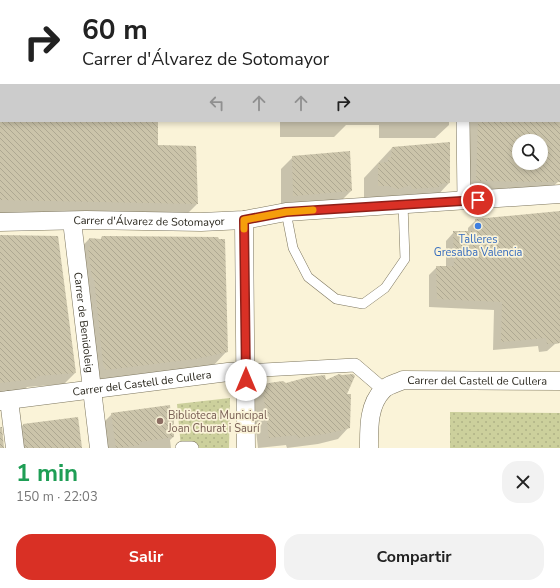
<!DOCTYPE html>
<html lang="es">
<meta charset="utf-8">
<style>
body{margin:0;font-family:"Nunito Sans",sans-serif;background:#f2f2f2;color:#222;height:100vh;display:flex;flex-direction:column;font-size:15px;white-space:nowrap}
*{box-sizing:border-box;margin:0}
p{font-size:13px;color:#767676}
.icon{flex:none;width:22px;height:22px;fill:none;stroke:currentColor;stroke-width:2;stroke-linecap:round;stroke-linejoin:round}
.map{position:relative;height:448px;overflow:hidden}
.side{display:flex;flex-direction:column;background:#fff;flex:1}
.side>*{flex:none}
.top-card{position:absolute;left:0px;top:0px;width:560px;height:122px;box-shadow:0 2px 6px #0003;background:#fff;color:#222;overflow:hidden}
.buttons{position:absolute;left:512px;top:134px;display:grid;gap:8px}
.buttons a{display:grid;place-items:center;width:36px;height:36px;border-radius:50%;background:#fff;box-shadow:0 2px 6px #0003;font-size:20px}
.pin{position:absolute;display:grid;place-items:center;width:34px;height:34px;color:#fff;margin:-17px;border:2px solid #fff;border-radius:50%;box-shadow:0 1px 4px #0007}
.me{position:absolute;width:44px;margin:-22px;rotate:0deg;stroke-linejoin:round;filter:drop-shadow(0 0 3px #0008)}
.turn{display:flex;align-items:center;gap:14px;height:84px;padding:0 16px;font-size:18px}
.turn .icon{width:52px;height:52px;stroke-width:2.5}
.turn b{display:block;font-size:28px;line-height:34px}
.lanes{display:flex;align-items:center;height:38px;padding:0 16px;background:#0003;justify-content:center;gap:20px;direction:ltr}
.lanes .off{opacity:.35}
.round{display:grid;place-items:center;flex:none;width:42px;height:42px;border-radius:16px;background:#f2f2f2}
.overview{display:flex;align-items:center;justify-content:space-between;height:68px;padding:0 16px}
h1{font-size:24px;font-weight:700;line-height:30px;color:#1e9e55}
.action{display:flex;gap:8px;margin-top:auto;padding:8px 16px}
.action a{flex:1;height:46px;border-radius:16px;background:#d93025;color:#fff;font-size:16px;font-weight:700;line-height:46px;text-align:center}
.action a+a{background:#f2f2f2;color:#222}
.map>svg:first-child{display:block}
</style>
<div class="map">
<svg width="560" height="448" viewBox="0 0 560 448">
<defs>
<pattern id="grass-dots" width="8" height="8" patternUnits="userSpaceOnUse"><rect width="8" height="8" fill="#ccd09c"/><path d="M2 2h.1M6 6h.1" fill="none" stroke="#afb286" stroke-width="1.8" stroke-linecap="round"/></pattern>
<pattern id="building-back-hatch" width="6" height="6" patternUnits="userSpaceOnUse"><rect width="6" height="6" fill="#cbc4aa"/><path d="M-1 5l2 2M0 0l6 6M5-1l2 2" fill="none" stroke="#aea892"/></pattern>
</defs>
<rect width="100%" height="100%" fill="#faf3d8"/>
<!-- grass -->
<g fill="url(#grass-dots)">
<polygon points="230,398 229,448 181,448 177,404"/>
<polygon points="450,412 560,413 560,448 450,448"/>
</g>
<!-- shadow -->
<g fill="#0003" fill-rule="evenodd">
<polygon points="4,0 193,0 192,1"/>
<polygon points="247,0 383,0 382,1"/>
<polygon points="441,0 560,0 560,12 559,1"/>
<path d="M559,46L560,138L559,181L550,189H468L470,121H559ZM519,141H541V163H519Z"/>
<polygon points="0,47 1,121 157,121 157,146 197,204 185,216 0,213"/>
<polygon points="280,121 449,121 449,125 435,138 379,138 379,125 346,125 334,137 280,137"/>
<polygon points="392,148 449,183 435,198 364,200 364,178"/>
<polygon points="293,157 351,191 339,203 281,208 281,169"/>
<polygon points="560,212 560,343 555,344 547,351 539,352 538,346 493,350 494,310 429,307 429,275 437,267 446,267 446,241 454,232 468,232 468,228 476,220"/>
<polygon points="0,236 75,373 64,384 27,387 24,390 0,393"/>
<polygon points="102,237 227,351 213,366 92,384 75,254 89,239 100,240"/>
<polygon points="325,382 345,395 349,427 338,439 318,444 287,448 286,445 258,448 252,396 263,385"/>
<polygon points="112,414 173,437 170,440 171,448 98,448 95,431"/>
<polygon points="77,419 81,448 9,448 8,440 23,425"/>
</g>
<!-- building -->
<g fill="url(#building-back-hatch)" fill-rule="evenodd">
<polygon points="0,121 158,121 158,145 196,146 198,204 0,200"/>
<path d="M478,121H560V182L476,181ZM519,141H541V163H519Z"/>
<polygon points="450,142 450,183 439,184 439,187 412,189 411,185 398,189 388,186 378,186 378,163 388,162 388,157 391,157 392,147"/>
<polygon points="350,151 352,191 293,196 292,156"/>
<polygon points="560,211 560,343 547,344 546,338 501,342 502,302 437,299 436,266 454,266 453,231 475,231 475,219"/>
<polygon points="0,235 58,236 76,373 37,376 36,379 0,383"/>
<polygon points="102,236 218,237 219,239 225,239 228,352 195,359 106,370 103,364 94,278 92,278 88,247 90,246 89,238 101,239"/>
<polygon points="339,374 342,375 353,374 355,376 347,394 351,394 350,428 330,433 298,438 297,435 269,438 262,384 283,381 286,383 308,377 325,375 326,380"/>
<polygon points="170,405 171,416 174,417 174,437 140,442 140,445 116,448 111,413"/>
<polygon points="78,417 82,448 25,448 23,424"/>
<polygon points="0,427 2,427 4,448 0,448"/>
</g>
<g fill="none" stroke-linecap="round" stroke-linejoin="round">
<defs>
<polyline id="service" points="286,212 293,248 308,277 336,299 363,304 385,288 405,259 403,204"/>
<g id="pedestrian">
<polyline points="0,110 1,110"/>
<polyline points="463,121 464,200"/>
<polyline points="247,371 355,365 383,389"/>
<polyline points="182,448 192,448"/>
</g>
<g id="minor">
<polyline points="233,0 233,1"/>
<polyline points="432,0 432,1"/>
<polyline points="244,220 246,448"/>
<path id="s1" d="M72,221L99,448"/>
<path id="s2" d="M0,222L86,220L201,222L244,220L286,212L560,194"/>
<polyline points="9,400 15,448"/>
<path id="s3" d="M0,401L228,372L247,371"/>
<path id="s4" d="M369,448C369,429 368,405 383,390C387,385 397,383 403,380L560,381"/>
</g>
<g id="tertiary">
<polyline points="559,22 560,22"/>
<polyline points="0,23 1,23"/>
</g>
</defs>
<!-- service casing -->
<use href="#service" stroke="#7d765e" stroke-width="10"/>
<!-- pedestrian casing -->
<use href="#pedestrian" stroke="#7d765e" stroke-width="14"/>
<!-- minor casing -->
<use href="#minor" stroke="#7d765e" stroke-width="19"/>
<!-- tertiary casing -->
<use href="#tertiary" stroke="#7d765e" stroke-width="23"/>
<!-- service -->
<use href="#service" stroke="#fff" stroke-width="9"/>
<!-- pedestrian -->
<use href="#pedestrian" stroke="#fff" stroke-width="13"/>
<!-- minor -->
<use href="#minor" stroke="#fff" stroke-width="18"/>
<!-- tertiary -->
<use href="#tertiary" stroke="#fff" stroke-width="22"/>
</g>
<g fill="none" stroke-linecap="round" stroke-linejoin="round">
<defs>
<polyline id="route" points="246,380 244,220 286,212 478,200"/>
</defs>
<!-- route casing -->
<use href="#route" stroke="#8d1f18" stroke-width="10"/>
<!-- route -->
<use href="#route" stroke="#d93025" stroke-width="7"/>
<!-- slow -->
<polyline stroke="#f59e0b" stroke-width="7" points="244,229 244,220 286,212 313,210"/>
</g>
<!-- markers -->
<circle fill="#3f7fe0" stroke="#faf3d8" stroke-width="1.5" cx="478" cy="226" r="4"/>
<circle fill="#8d6e63" stroke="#faf3d8" stroke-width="1.5" cx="160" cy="421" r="4"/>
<g text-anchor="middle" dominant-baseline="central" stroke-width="3.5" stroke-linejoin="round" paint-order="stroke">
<!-- street labels -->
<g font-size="11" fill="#28251b" stroke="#faf3d8">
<text stroke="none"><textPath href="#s2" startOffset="149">Carrer d'Álvarez de Sotomayor</textPath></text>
<text stroke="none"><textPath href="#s1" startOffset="102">Carrer de Benidoleig</textPath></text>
<text stroke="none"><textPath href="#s4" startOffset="158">Carrer del Castell de Cullera</textPath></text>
<text stroke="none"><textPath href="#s3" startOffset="143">Carrer del Castell de Cullera</textPath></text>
</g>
<!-- shop labels -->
<g font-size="11" fill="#366cbe" stroke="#faf3d8">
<text x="478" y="239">Talleres<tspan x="478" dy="13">Gresalba Valencia</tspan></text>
</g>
<!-- education labels -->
<g font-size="11" fill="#785e54" stroke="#faf3d8" text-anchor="start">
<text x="168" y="415">Biblioteca Municipal<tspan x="168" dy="13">Joan Churat i Saurí</tspan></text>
</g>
</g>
</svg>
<div class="buttons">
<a><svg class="icon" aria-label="search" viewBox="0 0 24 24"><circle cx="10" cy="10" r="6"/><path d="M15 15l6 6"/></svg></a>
</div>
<div class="pin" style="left:478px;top:200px;background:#d93025"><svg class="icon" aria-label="arrive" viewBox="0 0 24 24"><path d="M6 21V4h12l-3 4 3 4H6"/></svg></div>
<svg class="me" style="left:246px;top:380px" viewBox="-20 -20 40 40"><circle r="19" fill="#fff"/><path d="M0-13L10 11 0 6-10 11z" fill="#d93025"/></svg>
<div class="top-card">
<div class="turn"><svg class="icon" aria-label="right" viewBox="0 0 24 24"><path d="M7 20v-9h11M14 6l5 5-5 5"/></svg><div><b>60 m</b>Carrer d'Álvarez de Sotomayor</div></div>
<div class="lanes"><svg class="icon off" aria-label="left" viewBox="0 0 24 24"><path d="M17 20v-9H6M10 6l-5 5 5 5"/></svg><svg class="icon off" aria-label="ahead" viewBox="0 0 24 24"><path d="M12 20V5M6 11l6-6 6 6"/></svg><svg class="icon off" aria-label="ahead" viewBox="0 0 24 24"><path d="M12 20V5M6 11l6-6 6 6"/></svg><svg class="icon" aria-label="right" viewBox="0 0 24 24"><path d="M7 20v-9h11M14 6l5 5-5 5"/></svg></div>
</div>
</div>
<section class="side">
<div class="overview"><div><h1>1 min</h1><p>150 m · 22:03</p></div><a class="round"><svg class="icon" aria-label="close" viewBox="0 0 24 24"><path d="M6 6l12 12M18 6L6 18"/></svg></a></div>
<div class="action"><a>Salir</a><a>Compartir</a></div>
</section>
